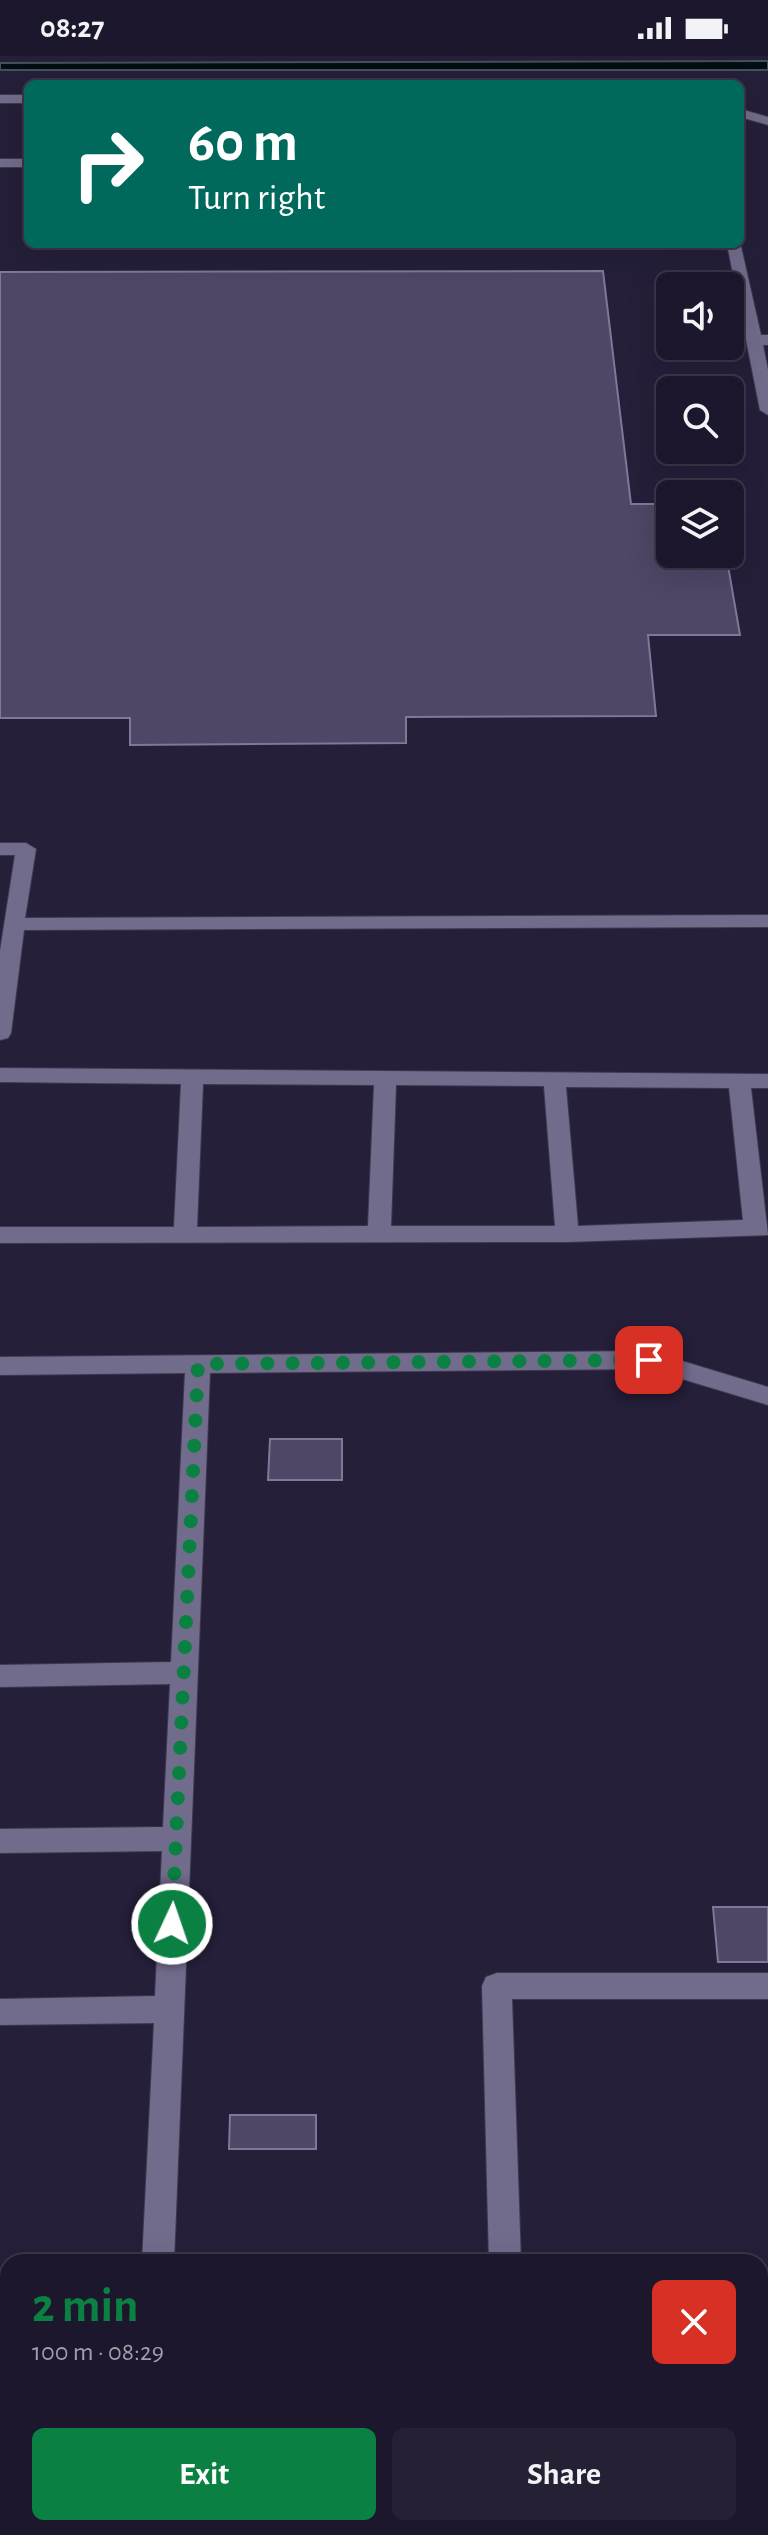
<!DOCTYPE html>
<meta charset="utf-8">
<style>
body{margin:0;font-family:"Alegreya Sans",sans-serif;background:#252034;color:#f1f3f6;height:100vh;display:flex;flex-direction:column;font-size:30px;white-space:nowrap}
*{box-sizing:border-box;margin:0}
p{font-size:26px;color:#a09fa9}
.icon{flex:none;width:44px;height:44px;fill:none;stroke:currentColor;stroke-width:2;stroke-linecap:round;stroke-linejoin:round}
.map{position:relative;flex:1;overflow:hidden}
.drawer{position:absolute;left:0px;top:2198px;width:768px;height:282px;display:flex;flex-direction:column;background:#1c172c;border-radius:24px 24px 0 0;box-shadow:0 8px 32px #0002,0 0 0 2px #3a3648}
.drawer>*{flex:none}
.top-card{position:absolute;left:24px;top:24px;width:720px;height:168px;border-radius:12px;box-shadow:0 8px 32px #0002,0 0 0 2px #3a3648;background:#00695c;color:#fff;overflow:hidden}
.controls{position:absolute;left:656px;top:216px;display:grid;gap:16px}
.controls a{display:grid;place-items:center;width:88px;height:88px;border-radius:12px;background:#1c172c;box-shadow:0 8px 32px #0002,0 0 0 2px #3a3648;font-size:40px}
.pin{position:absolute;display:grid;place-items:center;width:68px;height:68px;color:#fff;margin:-34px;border-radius:16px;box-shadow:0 4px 12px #0006}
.me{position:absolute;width:88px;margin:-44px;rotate:3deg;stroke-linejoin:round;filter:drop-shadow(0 0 6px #0008)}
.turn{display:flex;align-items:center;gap:28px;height:168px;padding:0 32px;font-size:36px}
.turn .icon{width:104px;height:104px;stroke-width:2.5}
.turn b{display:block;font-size:56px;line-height:68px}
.round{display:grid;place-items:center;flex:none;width:84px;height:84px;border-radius:12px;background:#252034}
.summary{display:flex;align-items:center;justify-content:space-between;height:136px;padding:0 32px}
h1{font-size:48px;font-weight:700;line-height:60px;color:#0b8043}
.primary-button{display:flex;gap:16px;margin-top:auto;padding:16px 32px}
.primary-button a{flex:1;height:92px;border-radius:12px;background:#0b8043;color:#fff;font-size:32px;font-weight:700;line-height:92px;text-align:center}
.primary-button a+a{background:#252034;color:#f1f3f6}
.status{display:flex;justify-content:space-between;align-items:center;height:56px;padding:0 40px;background:#1c172c;direction:ltr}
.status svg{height:22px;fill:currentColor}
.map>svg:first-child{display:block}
</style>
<div class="status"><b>08:27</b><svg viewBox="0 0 49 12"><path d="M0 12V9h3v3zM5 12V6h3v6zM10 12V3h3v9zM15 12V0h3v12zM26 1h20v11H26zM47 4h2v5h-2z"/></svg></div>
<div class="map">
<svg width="768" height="2479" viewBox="0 0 768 2479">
<rect width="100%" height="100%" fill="#251f3a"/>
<!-- water -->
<polygon fill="#010e13" stroke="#474f58" stroke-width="2" points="768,5 768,14 0,14 0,7"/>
<!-- building -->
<g fill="#4e4765" stroke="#7f7899" stroke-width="2">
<polygon points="603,215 631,448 670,448 670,498 726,498 740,579 648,579 656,660 406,661 406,687 130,689 130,662 0,662 0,216"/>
<polygon points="270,1383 342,1383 342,1424 268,1424"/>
<polygon points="713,1851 768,1851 768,1906 718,1906"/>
<polygon points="230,2059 316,2059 316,2093 229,2093"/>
<polygon points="284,2472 317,2472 316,2479 284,2479"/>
</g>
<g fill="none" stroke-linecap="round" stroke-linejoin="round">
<defs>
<g id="minor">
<rect x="0" y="39" width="28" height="8"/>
<polygon points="740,53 768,61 768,69 740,61"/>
<rect x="0" y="103" width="28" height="8"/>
<polygon points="740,186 761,279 768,279 768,289 763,289 768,314 768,359 760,354 727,188"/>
<polygon points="0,787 26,787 36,793 25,862 768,859 768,871 24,874 11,977 8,982 0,984 0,895 15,799 0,799"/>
<path d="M0,1012L768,1018V1032H751L768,1179L567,1186L0,1187V1171H174L181,1028L0,1026ZM203,1028L374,1029L368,1170L197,1171ZM396,1029L544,1030L555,1170H391ZM566,1031L729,1032L743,1164L578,1170Z"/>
<polygon points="649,1295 768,1331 768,1349 649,1313 210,1317 174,2206 142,2206 154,1967 0,1969 0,1943 155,1940 162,1795 0,1797 0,1773 163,1771 170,1628 0,1631 0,1609 171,1606 185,1317 0,1319 0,1301"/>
<polygon points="497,1917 768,1917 768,1943 512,1943 521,2206 489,2206 482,1930 486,1921"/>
<rect x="760" y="2401" width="8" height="34"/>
<polygon points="523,2472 557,2472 560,2479 526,2479"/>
</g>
</defs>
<!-- minor casing -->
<use href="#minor" stroke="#3f3950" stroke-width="2"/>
<!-- minor -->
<use href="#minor" fill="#726c8c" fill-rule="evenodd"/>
</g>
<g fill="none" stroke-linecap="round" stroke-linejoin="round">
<!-- route -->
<polyline stroke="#0b8043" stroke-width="14" stroke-dasharray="0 25.2" points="172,1868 198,1308 649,1304"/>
</g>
</svg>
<div class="controls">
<a><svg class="icon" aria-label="sound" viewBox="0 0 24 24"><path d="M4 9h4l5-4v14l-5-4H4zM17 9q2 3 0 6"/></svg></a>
<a><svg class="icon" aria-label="search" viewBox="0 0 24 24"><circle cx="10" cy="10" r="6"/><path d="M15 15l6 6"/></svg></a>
<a><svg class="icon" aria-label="layers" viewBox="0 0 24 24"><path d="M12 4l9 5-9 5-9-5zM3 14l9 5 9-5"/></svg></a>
</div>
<div class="pin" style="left:649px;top:1304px;background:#d93025"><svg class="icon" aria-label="arrive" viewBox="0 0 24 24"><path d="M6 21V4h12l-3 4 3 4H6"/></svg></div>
<svg class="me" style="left:172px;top:1868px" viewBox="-20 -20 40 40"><circle r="17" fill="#0b8043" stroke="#fff" stroke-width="3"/><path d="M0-11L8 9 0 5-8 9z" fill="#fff"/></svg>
<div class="top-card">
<div class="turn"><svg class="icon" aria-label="right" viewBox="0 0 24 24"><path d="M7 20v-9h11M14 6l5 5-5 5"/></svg><div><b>60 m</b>Turn right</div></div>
</div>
<section class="drawer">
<div class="summary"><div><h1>2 min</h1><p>100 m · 08:29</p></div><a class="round" style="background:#d93025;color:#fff"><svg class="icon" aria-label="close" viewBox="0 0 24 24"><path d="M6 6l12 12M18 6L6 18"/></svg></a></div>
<div class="primary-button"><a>Exit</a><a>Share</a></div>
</section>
</div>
